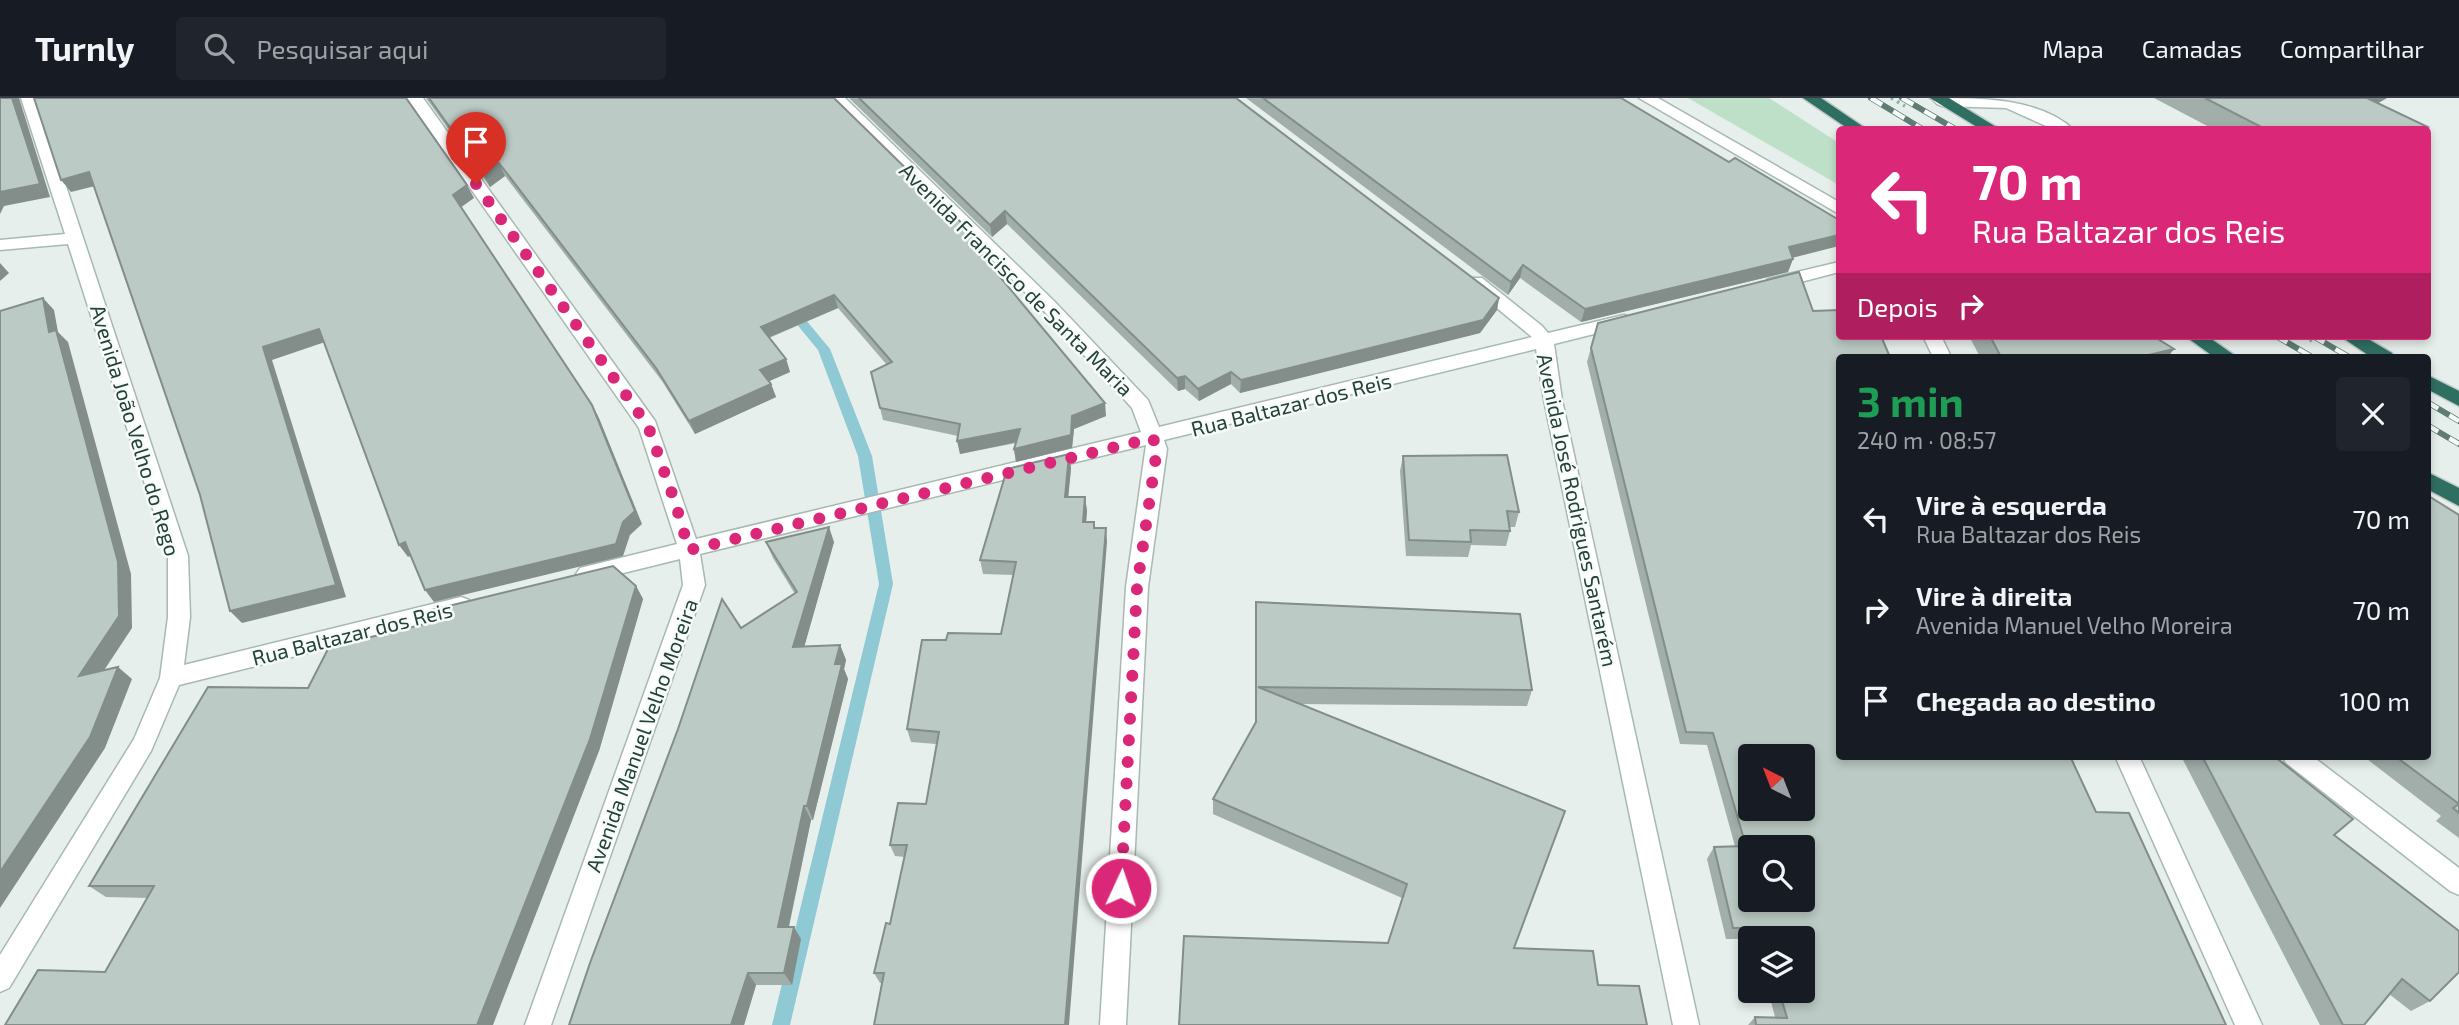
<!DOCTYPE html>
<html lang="pt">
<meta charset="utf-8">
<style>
body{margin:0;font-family:"Exo 2",sans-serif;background:#20242c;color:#f1f3f6;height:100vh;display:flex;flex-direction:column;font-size:26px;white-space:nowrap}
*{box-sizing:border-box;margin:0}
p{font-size:23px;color:#9ea1a6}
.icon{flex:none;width:38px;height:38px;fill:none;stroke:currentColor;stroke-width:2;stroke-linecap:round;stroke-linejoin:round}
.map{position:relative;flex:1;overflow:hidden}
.side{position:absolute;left:1836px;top:256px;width:595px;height:406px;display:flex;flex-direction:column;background:#171b24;border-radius:7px;box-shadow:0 4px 10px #0003}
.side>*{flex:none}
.top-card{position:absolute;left:1836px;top:28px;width:595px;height:214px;border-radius:7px;box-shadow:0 4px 10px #0003;background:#db2777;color:#fff;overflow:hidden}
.needle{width:46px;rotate:318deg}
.tools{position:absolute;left:1738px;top:646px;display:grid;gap:14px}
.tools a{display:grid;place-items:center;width:77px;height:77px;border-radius:7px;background:#171b24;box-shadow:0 4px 10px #0003;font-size:35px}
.pin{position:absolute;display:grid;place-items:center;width:60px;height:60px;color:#fff;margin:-72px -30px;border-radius:50% 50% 50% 0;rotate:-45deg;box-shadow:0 0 7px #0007}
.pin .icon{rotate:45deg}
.me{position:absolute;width:77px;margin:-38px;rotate:3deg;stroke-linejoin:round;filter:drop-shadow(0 0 5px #0008)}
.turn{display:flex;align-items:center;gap:24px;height:147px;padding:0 21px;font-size:32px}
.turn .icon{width:91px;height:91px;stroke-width:2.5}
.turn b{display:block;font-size:49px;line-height:60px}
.then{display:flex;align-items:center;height:66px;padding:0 21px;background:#0003;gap:14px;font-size:26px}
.round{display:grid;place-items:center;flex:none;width:74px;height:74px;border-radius:7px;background:#20242c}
.overview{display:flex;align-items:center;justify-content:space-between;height:119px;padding:0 21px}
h1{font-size:42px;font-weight:700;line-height:52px;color:#1e9e55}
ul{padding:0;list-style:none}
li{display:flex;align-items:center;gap:21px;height:91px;padding:0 21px}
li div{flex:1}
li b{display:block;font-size:26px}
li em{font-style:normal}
header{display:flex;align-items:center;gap:42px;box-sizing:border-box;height:98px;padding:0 35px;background:#171b24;border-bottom:2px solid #363941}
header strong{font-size:33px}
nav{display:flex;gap:38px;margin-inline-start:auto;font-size:24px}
.search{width:490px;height:63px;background:#20242c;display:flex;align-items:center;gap:18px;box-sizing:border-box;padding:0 24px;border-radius:7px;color:#9ea1a6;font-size:26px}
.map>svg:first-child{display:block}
</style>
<header>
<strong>Turnly</strong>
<div class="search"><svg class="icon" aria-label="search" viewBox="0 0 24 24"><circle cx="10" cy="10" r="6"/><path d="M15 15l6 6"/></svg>Pesquisar aqui</div>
<nav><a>Mapa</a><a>Camadas</a><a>Compartilhar</a></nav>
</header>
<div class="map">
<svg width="2459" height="927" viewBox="0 0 2459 927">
<rect width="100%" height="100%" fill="#e6efeb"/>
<!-- green -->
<polygon fill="#bfe0c8" points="1688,0 1769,0 1839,45 1839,87"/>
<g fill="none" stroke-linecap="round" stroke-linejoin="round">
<!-- stream -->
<polygon fill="#8ec9d4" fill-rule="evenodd" points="792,209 796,210 830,251 872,358 893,486 790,927 772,927 879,486 858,358 818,252 786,213"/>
<defs>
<path id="lane" d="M1937,0C1981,0 2040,0 2074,32H2055L2006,10L1942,8L1937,6L1934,3Z"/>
<g id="street">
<polygon points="21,0 37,0 188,458 190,519 184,567 461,499 469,502 472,508 469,514 461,517 179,587 151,653 9,890 0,894 0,857 134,641 160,580 168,519 168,458 68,146 0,152 0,142 65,136"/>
<polygon points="407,0 423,0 655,323 696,441 1141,334 1132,310 1043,212 828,0 845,0 1055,204 1148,302 1159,329 1532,239 1470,188 1467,184 1470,180 1482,180 1542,228 1548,235 1624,217 1630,219 1633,223 1630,227 1554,246 1562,302 1699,927 1673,927 1544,302 1536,251 1164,342 1167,351 1148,489 1126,927 1100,927 1126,489 1146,347 700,456 705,487 551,927 525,927 683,487 680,461 587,484 580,482 576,476 580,470 677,446 639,330"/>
<polygon points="1639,0 1658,0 1839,104 1839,116"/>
<polygon points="1839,164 1839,174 1774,191 1765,185 1768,181"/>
<polygon points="1923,238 1941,238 1951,259 1933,259"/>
<polygon points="2115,658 2139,658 2262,927 2235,927"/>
<polygon points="2282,658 2312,658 2459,770 2459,797 2450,793 2286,665"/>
</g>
<g id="highway">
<polygon points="1803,0 1821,0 1868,32 1850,32"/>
<polygon points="1930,0 1949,0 2001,32 1982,32"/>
<polygon points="2185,238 2207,238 2237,259 2214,259"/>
<polygon points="2340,238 2363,238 2392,255 2394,259 2371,259"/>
<polygon points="2427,277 2459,293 2459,308 2427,291"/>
<polygon points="2427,374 2459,390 2459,408 2427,391"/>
</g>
</defs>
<!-- lane casing -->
<use href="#lane" stroke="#a8b8b2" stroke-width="3"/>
<!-- street casing -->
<use href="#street" stroke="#a8b8b2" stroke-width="3"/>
<!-- highway casing -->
<use href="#highway" stroke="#c2cac8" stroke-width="3"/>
<!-- path -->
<g stroke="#86b3a5" stroke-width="3.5" stroke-dasharray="2.5 4.5" stroke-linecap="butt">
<polyline points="1891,0 1905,8"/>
<polyline points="2304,238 2315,245"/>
</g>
<!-- lane -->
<use href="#lane" fill="#fff" fill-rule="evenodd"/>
<!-- street -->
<use href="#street" fill="#fff" fill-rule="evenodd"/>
<!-- highway -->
<use href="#highway" fill="#2f6f62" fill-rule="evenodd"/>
<defs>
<g id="rail">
<polyline points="1871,0 1924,32"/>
<polyline points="1902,0 1957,32"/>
<polyline points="2276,238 2312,259"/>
<polyline points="2313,238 2349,259"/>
<polyline points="2427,304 2459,323"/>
<polyline points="2427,327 2459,346"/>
</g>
</defs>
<!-- rail casing -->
<use href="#rail" stroke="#5f7d75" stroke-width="6"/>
<!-- rail -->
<use href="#rail" stroke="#f7fbf9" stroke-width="4.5" stroke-dasharray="13" stroke-linecap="butt"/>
</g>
<!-- wall -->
<g fill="#a1aea9">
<polygon points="426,0 834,0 978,152 1106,318 1074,331 1072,350 1016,364 1014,351 1016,345 960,356 958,338 883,322 880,310 887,267 838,210 769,240 786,261 790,274 769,283 771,286 776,299 695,336 662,283 505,78 490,89"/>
<polygon points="849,0 1236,0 1499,200 1497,212 1480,235 1240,295 1231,286 1199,303 1185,291 1178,293 1007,126 992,139"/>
<polygon points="1246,0 1621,0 1793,160 1788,174 1581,224 1520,180 1508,197"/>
<polygon points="2154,0 2387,0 2378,5 2428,29 2426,32 2215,32"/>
<polygon points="1813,213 2096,714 2226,927 1748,927 1755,919 1775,919 1768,892 1802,892 1802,840 1726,841 1707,761 1714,749 1735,748 1707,647 1680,646 1587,264 1598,225"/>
<polygon points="1969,238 2153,238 2168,259 1980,259"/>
<polygon points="1069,356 1071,370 1068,399 1085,399 1087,413 1086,424 1095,430 1107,444 882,885 880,885 874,875 890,826 905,759 895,758 890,747 926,706 936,646 911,644 907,631 946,542 1001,536 1013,477 983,476 980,462"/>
<polygon points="1403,358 1519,414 1515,429 1509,429 1510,433 1506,448 1471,447 1468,459 1406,458 1400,373"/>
<polygon points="2459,417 2459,740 2436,723 2441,718 2363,658 2427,658"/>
<polygon points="766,444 834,444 804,548 840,547 846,562 844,571 848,581 813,722 811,722 789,829 801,841 792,887 756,887 744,927 741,530 795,496 773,460"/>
<polygon points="636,488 643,501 599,653 105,874 148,800 106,799 89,788 308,590"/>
<polygon points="1256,520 1532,592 1527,608 1299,606 1514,850 1598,887 1647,927 1388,845 1402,800 1213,716 1213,701 1256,625"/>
<polygon points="2181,658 2274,658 2334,737 2430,903 2411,913 2389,896 2364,927 2320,927"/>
</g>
<!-- shaded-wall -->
<g fill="#838d89">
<polygon points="12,0 19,0 50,99 4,108 0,116 0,94"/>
<polygon points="2367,0 2387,0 2352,20"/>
<polygon points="499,65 505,78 490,89 483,76"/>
<polygon points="89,74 99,87 71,94 61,82"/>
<polygon points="467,87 474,100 460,110 453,97"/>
<polygon points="1005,113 1007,126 992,139 990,127"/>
<polygon points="1839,137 1839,148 1784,162 1789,149"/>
<polygon points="976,139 978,152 971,144"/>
<polygon points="1793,161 1788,174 1581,224 1585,211"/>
<polygon points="0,165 9,175 0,183"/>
<polygon points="1523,167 1520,180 1508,197 1511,184"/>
<polygon points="834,197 838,210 765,241 761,229"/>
<polygon points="43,200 54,212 58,234 68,244 131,476 132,530 93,589 79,578 49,234"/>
<polygon points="1499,200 1497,212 1480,235 1240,295 1241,282"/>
<polygon points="319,231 328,243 272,262 346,499 242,525 230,513 263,249"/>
<polygon points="2174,251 2168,259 2140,259"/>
<polygon points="786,261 790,274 765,285 760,272"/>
<polygon points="1231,274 1231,286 1199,303 1198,291"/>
<polygon points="1185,278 1185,291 1178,293 1177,280"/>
<polygon points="771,286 776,299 695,336 689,323"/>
<polygon points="1105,305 1106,318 1074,331 1072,350 1016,364 1014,351 1072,318"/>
<polygon points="592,307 599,320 642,426 630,437 623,458 434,504 425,492"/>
<polygon points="1020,331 1022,343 960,356 957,343"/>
<polygon points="1069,356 1071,370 1067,413 1065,399"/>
<polygon points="1085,399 1087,413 1085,438 1083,424"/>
<polygon points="829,429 834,444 800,564 793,549"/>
<polygon points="1106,430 1107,444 1069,927 1065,927"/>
<polygon points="405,444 414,456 408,459 399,447"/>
<polygon points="636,488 643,501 599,653 493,927 477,927"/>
<polygon points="840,547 846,562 844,571 848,581 813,722 807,708 835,566"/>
<polygon points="118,569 132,581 105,650 0,810 0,774"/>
<polygon points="804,708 811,722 786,841 778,829"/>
<polygon points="794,829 801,841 792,887 784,875"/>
<polygon points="748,875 756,887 744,927 731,927"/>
</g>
<!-- building -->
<g fill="#bbcac4" stroke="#838d89" stroke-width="2" fill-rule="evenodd">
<polygon points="0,0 12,0 40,86 0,94"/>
<polygon points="34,0 406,0 467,87 453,97 592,307 635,413 623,424 616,446 425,492 405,444 399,447 319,231 263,249 336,487 230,513 200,397 89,74 61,82"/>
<polygon points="429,0 834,0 976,139 971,144 1105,305 1072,318 1071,337 1014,351 1020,331 957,343 960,326 880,310 871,274 892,264 834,197 761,229 786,261 760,272 771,286 689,323 656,270 499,65 483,76"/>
<polygon points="859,0 1236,0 1499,200 1483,222 1241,282 1231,274 1198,291 1185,278 1177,280 1005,113 990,127"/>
<polygon points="1263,0 1621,0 1729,64 1735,60 1839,122 1839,137 1789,149 1793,161 1585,211 1523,167 1511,184"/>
<polygon points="2205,0 2367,0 2428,29 2423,32 2267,32"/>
<path d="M1799,174L1813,213L1839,212V238H1881L1890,259H1839V658H2070L2096,714L2129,715L2226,927H1756L1755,919L1787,920L1779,892H1802V840H1766L1763,830H1733L1714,749L1746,748L1713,635L1686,634L1591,250L1598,225ZM1750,658H1802V710H1750ZM1750,749H1802V802H1750Z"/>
<polygon points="43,200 49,234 56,232 118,464 119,518 79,578 118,569 90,639 0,774 0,213"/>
<polygon points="1990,238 2153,238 2174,251 2140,259 2001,259"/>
<polygon points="1069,356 1065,399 1085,399 1083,424 1094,424 1094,430 1106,430 1065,927 874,927 884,875 874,875 886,825 890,826 907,747 890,747 898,705 926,706 939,634 907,631 922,542 946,542 948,535 1001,536 1016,464 980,462 1007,371"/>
<polygon points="1507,357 1519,414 1507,413 1510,433 1470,432 1471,444 1409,442 1403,358"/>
<polygon points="2427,397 2459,417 2459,715 2453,710 2459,706 2395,658 2427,658"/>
<polygon points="829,429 793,549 840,547 835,566 842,566 807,708 804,708 778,829 794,829 784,875 748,875 731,927 569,927 590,865 678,631 722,501 741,530 797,494 766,444"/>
<polygon points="613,468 636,488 590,641 477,927 5,927 38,872 105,874 154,788 89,788 208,589 308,590 329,549 437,523 432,512"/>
<polygon points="1256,504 1520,516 1532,592 1258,589 1565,713 1514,850 1593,853 1598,887 1639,888 1647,927 1179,927 1184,838 1388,845 1407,786 1213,701 1256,624"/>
<polygon points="2202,658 2274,658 2353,721 2334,737 2459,833 2459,874 2430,903 2402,881 2364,927 2343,927"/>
</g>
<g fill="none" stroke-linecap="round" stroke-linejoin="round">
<!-- route -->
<polyline stroke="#db2777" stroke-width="12" stroke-dasharray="0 21.6" points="476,86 648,328 675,404 689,452 1153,340 1157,351 1137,489 1121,790"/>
</g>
<g text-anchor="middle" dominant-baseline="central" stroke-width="5" stroke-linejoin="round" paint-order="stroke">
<!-- street labels -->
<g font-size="21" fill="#24423a" stroke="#f7fbf9">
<text transform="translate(1017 181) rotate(45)">Avenida Francisco de Santa Maria</text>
<text transform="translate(1291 306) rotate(-14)">Rua Baltazar dos Reis</text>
<text transform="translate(136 332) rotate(73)">Avenida João Velho do Rego</text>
<text transform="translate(1578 412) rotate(78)">Avenida José Rodrigues Santarém</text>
<text transform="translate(352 535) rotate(-14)">Rua Baltazar dos Reis</text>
<text transform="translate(641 637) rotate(-70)">Avenida Manuel Velho Moreira</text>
</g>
</g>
</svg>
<div class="tools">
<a><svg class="needle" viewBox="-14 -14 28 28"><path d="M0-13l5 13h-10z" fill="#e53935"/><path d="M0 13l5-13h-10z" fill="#9ea1a6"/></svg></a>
<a><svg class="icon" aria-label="search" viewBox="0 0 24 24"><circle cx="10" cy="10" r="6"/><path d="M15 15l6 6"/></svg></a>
<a><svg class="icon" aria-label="layers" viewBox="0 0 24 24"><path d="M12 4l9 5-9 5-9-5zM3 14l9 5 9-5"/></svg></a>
</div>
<div class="pin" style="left:476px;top:86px;background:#d93025"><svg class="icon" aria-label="arrive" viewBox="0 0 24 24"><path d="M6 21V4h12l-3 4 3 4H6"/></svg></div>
<svg class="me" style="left:1121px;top:790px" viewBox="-20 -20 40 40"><circle r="17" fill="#db2777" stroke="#fff" stroke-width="3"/><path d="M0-11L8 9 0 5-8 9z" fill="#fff"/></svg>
<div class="top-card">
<div class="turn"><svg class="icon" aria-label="left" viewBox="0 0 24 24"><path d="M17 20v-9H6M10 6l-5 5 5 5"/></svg><div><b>70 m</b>Rua Baltazar dos Reis</div></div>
<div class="then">Depois<svg class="icon" aria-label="right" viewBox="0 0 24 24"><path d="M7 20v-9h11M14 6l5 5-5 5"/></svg></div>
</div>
<section class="side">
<div class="overview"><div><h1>3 min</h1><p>240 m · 08:57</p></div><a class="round"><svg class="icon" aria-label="close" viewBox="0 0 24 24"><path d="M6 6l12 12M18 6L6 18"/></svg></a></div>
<ul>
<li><svg class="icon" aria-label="left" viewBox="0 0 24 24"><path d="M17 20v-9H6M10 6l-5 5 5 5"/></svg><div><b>Vire à esquerda</b><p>Rua Baltazar dos Reis</p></div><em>70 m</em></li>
<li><svg class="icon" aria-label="right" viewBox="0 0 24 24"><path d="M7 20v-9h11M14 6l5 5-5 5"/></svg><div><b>Vire à direita</b><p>Avenida Manuel Velho Moreira</p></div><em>70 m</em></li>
<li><svg class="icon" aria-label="arrive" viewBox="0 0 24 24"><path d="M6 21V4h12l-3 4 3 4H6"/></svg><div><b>Chegada ao destino</b></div><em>100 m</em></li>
</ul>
</section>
</div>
